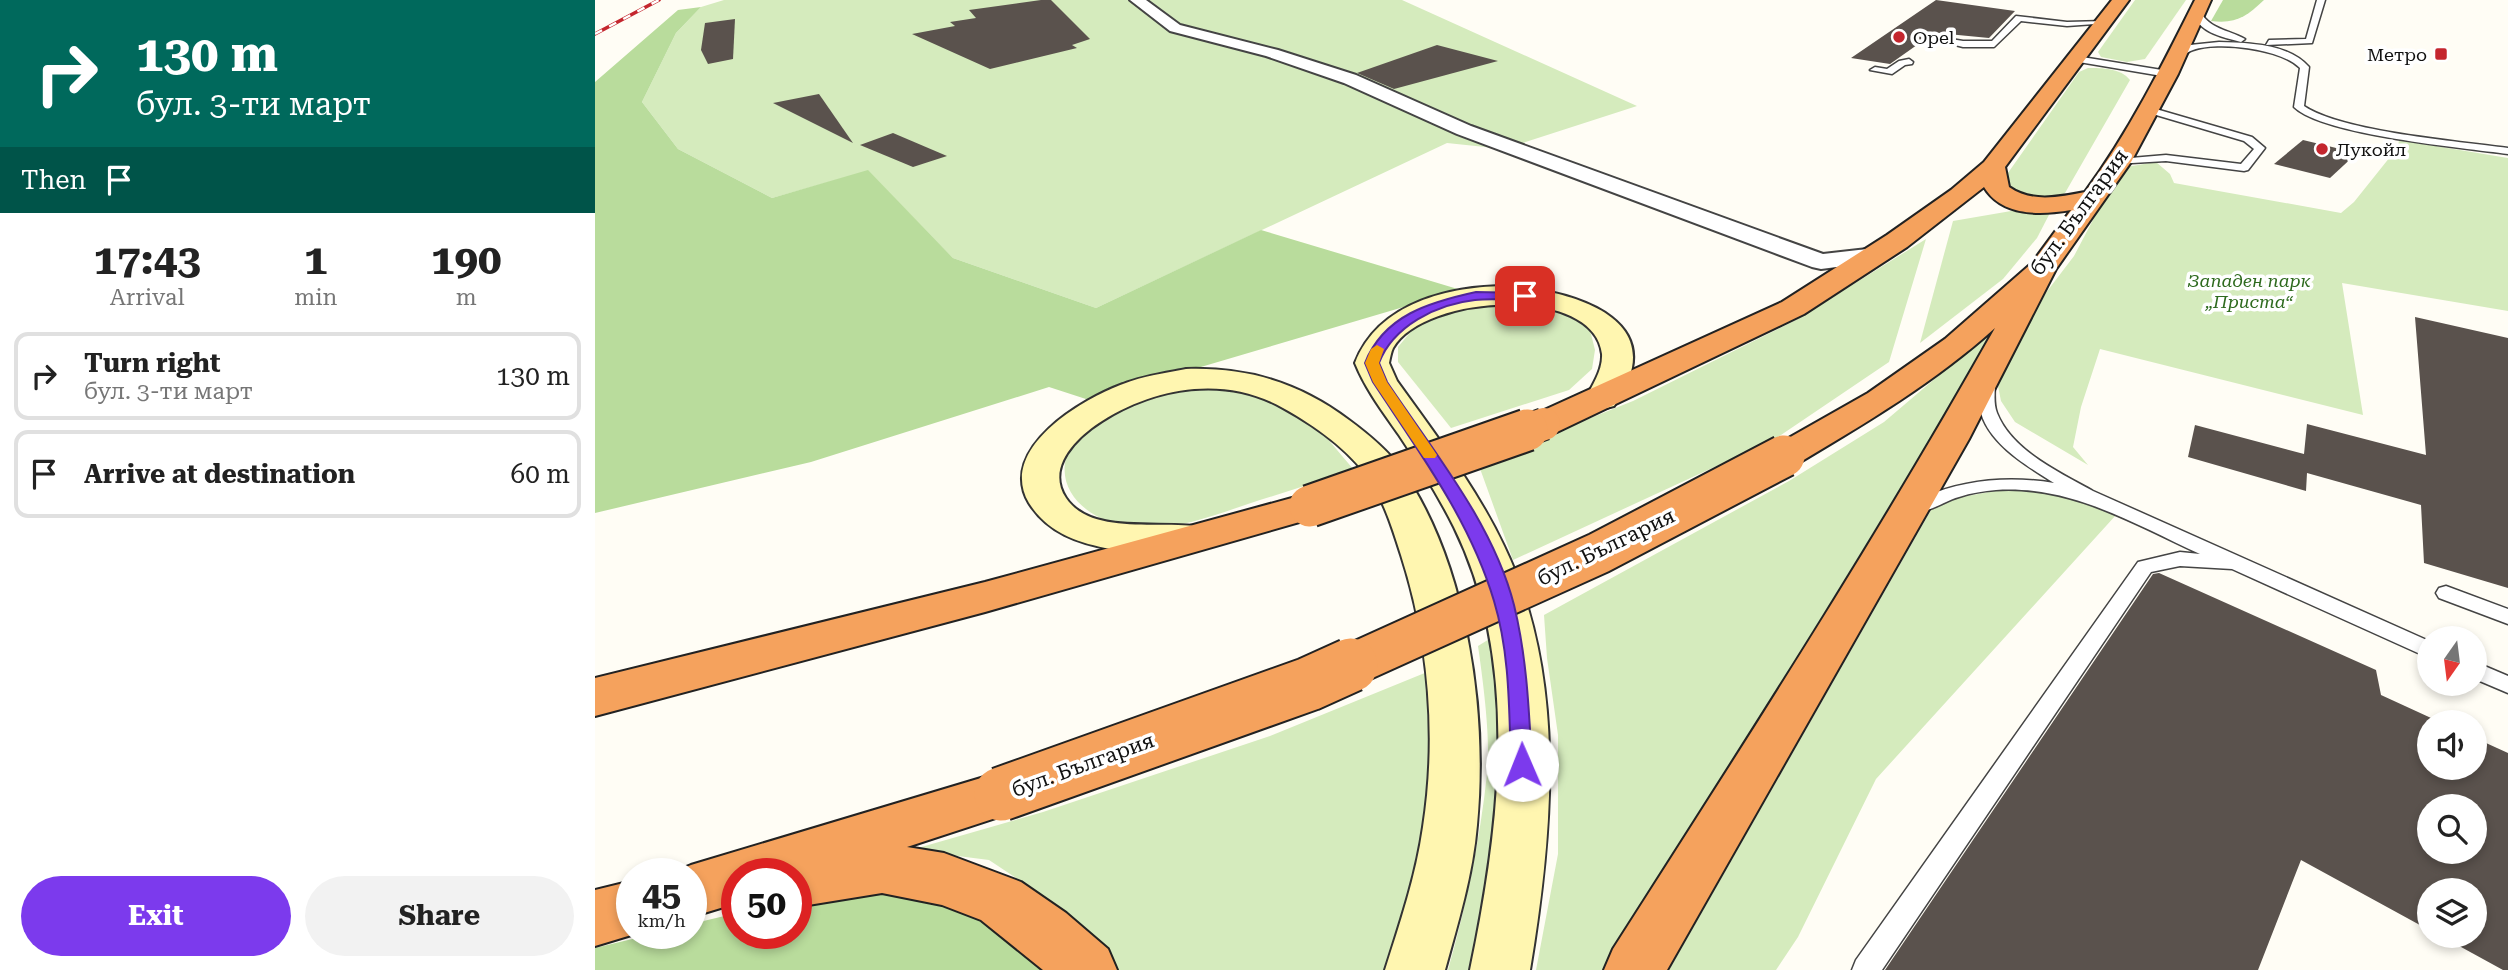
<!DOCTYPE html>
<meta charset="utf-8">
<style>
body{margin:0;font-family:"Roboto Serif",serif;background:#f2f2f2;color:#222;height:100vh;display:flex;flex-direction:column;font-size:26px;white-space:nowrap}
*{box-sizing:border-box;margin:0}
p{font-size:23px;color:#767676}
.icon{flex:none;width:38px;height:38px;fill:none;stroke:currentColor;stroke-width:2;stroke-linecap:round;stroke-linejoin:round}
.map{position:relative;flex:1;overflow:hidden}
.details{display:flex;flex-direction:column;background:#fff;width:595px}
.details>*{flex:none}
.hud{background:#00695c;color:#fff;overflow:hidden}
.needle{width:46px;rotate:194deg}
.fabs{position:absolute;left:1822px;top:626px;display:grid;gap:14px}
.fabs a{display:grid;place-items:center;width:70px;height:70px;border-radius:50%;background:#fff;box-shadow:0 4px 10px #0003;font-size:35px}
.speed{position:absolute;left:21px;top:858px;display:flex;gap:14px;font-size:35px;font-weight:700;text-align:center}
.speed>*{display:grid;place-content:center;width:91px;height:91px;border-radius:50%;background:#fff;box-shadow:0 4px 10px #0003;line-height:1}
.speed small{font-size:18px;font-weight:400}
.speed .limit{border:10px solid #d22;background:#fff;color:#111}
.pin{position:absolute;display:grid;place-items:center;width:60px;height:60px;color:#fff;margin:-30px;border-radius:14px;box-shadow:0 4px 10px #0006}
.me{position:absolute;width:77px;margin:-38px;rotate:359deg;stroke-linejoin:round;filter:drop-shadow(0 0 5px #0008)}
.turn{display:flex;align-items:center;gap:24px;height:147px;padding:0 21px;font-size:32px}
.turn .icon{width:91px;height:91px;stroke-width:2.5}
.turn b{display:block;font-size:49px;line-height:60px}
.then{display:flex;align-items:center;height:66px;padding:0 21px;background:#0003;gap:14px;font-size:26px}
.eta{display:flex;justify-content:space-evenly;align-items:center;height:119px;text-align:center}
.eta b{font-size:42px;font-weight:700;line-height:49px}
.action{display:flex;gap:14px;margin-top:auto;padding:14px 21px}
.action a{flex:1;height:80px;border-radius:42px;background:#7c3aed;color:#fff;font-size:28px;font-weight:700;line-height:80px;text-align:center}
.action a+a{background:#f2f2f2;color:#222}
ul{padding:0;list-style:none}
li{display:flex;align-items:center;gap:21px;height:88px;margin:0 14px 10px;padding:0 7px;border:4px solid #e0e0e0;border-radius:14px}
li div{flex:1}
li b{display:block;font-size:26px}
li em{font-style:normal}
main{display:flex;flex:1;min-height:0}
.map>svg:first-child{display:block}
</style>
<main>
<section class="details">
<div class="hud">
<div class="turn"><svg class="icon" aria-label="right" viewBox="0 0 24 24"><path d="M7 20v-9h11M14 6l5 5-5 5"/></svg><div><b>130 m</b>бул. 3-ти март</div></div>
<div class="then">Then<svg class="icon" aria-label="arrive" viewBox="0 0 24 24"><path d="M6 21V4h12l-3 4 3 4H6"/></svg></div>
</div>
<div class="eta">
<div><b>17:43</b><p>Arrival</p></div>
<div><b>1</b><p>min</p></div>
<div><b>190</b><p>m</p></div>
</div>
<ul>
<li><svg class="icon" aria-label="right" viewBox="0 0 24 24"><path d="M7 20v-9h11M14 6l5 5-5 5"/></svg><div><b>Turn right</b><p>бул. 3-ти март</p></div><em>130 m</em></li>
<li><svg class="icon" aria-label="arrive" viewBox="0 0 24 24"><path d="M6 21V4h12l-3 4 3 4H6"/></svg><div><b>Arrive at destination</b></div><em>60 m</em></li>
</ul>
<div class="action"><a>Exit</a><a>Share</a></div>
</section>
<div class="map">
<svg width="1913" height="970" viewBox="0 0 1913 970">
<rect width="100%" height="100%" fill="#fffdf5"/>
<!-- green -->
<g fill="#d5ebbd">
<polygon points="129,0 807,0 1042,106 909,149 852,143 501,308 358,258 273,171 177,198 83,149 47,102 81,33 106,7"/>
<polygon points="1540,0 1591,0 1550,59 1532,62 1506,57 1503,52"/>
<path d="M1493,68C1507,68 1526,68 1535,80L1470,193C1454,204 1433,196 1416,192L1408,180L1484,72Z"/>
<polygon points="1804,140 1913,158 1913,311 1747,283 1768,415 1505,349 1486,407 1478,447 1493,465 1420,422 1406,401 1402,381 1450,294 1479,256 1509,199 1531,167 1561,162 1575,174 1579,183 1746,213 1759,202 1803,147"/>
<polygon points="1422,210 1456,211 1442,238 1408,279 1325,343 1358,221"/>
<polygon points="1331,239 1294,362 1180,439 918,560 883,463 1038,401 1201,320"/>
<polygon points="875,303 948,305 978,315 995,330 1000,350 997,369 974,390 856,428 803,362 803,347 818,329 844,311"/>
<polygon points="1389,337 1396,339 1012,970 941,970 963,854 963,735 952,658 949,615 1194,481 1289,422"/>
<path d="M594,383L658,389L709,417L731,437L759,470C724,481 688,493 653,504C620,515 584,529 549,528C481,526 437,469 500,419C514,408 573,391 594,383Z"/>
<path d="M1405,490C1446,491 1483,496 1521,515L1281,779L1203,937L1181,970H1074L1336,510L1356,499Z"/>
<path d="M909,630L915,718L890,970H853C871,906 885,840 892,774C896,740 888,681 883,646Z"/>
<polygon points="842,668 846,763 800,970 520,970 462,905 394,860 316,850 448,812 675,736"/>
</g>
<!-- forest -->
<g fill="#b9dc9c">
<path d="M1628,0H1669C1651,17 1641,24 1616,21Z"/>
<polygon points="106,7 81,33 47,102 83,149 177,198 273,170 358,258 501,308 666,230 866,290 494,400 454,387 216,462 0,513 0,82 83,10"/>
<polygon points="246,890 312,895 377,916 429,944 449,970 0,970 0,948 62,933 96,933 96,924 142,913 142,933 201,933 201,899"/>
</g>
<!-- building -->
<g fill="#5a524d" fill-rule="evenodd">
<polygon points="446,0 456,0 495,39 477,45 482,48 395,69 317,34 360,26 355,22 381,18 374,10"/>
<polygon points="1341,0 1420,11 1394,38 1332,32 1325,36 1329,40 1295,64 1256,58"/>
<polygon points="140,19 138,59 113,64 106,50 110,23"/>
<polygon points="842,45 903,61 799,89 762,73"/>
<polygon points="224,94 258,143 178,103"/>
<polygon points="298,133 352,156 318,167 265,145"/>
<polygon points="1708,140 1762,153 1735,178 1679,164"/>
<polygon points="1820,317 1913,338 1913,588 1829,563 1826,505 1712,473 1711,491 1593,457 1600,425 1709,454 1712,424 1831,455"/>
<path d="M1564,573L1781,670L1786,695L1847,723H1834V768H1880V738L1913,753V970H1908L1846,936H1880V891H1834V930L1706,860L1663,970H1290L1558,574ZM1834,807H1880V852H1834Z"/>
</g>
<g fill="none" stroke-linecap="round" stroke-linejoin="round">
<defs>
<g id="lane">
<polygon points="1722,0 1730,0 1717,43 1671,45 1674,40 1711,39"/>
<path d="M1598,10H1604C1615,30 1632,29 1650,39L1646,42C1627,37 1601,32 1598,10Z"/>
<polygon points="1421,16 1472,22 1510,21 1514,23 1472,26 1426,21 1399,47 1368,47 1328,37 1332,35 1368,41 1397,41"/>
<path d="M1624,42C1653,43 1693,43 1714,67L1709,106C1748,132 1863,141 1913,148V154C1869,148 1727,135 1699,107L1705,68C1686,49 1624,41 1598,50C1591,52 1586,58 1579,61L1575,58L1595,45Z"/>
<polygon points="1481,56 1573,71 1578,74 1573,77 1478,61 1478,57"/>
<polygon points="1314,59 1318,62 1317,64 1310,65 1297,74 1275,70 1280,67 1292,69 1304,61"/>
<polygon points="1554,107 1657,137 1670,148 1653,170 1649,171 1571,161 1520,164 1519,162 1524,159 1571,155 1646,164 1659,149 1649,141 1551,112 1549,110"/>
<path d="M1392,376L1400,381C1400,392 1398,403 1402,413C1417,451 1466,473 1498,491L1834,641V658L1637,569L1585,566L1556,572L1287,970H1257L1261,960L1543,562L1585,552L1605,554C1539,524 1476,485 1401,490C1389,491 1376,493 1364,497C1349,501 1329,516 1314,512L1311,508C1316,502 1322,500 1329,497C1371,479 1415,476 1459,483C1432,466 1392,443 1385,409C1383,400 1384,390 1384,381Z"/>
<polygon points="1851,586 1913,609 1913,624 1844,598 1841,593 1844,588"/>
<polygon points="1880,662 1913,676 1913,693 1880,679"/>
</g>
<polygon id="street" points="535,0 551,0 585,25 683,50 761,75 876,126 1228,254 1281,248 1290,250 1293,255 1290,260 1281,262 1226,269 1217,267 862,134 749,83 671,56 575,31"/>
<g id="secondary">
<path d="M919,286C987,294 1078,322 1019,406L1007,409L995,406L990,399C997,386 1008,370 1007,354C999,284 829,294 798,348C796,352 795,358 794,363L802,381C840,434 881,487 909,546C972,676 958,832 935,970H875C905,827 926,663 859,527C843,495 824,465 804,435C788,412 771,390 760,363C784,301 858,285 919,286Z"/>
<path d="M591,369C653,367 705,383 754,420C773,434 791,449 805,467C872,561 893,712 882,825C878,874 863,923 850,970H790C805,923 821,876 828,827C842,737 834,642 806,555C798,530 790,504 776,482C756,451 719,425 688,408C630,375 561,387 507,421C483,436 450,467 471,498C498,538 572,518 611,528L617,538L611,548C582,556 546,554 516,549C483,543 453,533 434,503C402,449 487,399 528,384C548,376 570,373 591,369Z"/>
</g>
<g id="highway">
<path d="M1517,0H1534L1410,167L1414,187C1437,203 1464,197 1490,192C1534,132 1567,66 1600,0H1616L1583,74L1536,162L1461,269L1374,439L1072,970H1009L1018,949C1149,744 1281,540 1400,328C1340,382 1271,423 1202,464L1189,467L1176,464L1170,456L1176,448L1273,393L1350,339L1437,263L1476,210C1446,215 1407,217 1389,187L1312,247L1209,314L962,432L949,435L936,432L931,424L936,416L1187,302L1292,235L1356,190L1389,162Z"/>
<polygon points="715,493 729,497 735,506 729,515 390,612 0,716 0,678 390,582"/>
<polygon points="406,772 425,778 432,794 425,810 312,847 349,853 426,882 471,913 513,949 522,970 448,970 386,920 347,905 287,893 201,907 201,873 142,873 142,903 96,917 96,873 76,873 96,865"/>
<polygon points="37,881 37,933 43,933 0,946 0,890"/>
</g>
</defs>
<!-- lane casing -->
<use href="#lane" stroke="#444" stroke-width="3"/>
<!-- street casing -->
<use href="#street" stroke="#444" stroke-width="4"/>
<!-- secondary casing -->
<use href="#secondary" stroke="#333" stroke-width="4"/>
<!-- highway casing -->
<use href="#highway" stroke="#222" stroke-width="4"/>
<!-- lane -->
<use href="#lane" fill="#fff" fill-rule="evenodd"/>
<!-- street -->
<use href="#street" fill="#fff" fill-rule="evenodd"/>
<!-- secondary -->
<use href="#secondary" fill="#fff6b0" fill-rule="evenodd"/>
<!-- highway -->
<use href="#highway" fill="#f5a25d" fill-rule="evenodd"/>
<defs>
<polyline id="rail" points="0,34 64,0"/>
</defs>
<!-- rail casing -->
<use href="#rail" stroke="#c4262e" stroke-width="3.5"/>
<!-- rail -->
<use href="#rail" stroke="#fff" stroke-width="2.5" stroke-dasharray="8" stroke-linecap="butt"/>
<defs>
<polyline id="highway-bridge-far2" points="927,432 949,424"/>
<g id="highway-bridge-far1">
<polyline points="715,506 932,430"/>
<polyline points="752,667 1004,553 1189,456"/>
</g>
<polyline id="highway-bridge" points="406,794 714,684 756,665"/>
</defs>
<!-- highway-bridge-far2 casing -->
<use href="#highway-bridge-far2" stroke="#222" stroke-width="34" stroke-linecap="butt"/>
<!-- highway-bridge-far1 casing -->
<use href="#highway-bridge-far1" stroke="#222" stroke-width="45" stroke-linecap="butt"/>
<!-- highway-bridge casing -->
<use href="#highway-bridge" stroke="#222" stroke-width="57" stroke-linecap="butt"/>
<!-- highway-bridge-far2 -->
<use href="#highway-bridge-far2" stroke="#f5a25d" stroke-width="32"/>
<!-- highway-bridge-far1 -->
<use href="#highway-bridge-far1" stroke="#f5a25d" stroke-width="41"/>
<!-- highway-bridge -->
<use href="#highway-bridge" stroke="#f5a25d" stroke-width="53"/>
</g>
<!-- route -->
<path fill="#7c3aed" stroke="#51269a" stroke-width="2" d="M881,292L930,293L936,296L930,300C914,300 896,298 880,300C842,304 798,326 784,363L792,382C838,451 898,523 919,605C932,658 934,711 937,765L934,771L927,774L919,771L916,765C914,710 915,654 899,601C875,520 824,452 778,382L770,363C789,315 835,302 881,292Z"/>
<!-- slow -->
<polygon fill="#f59e0b" points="782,345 789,349 784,363 792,382 842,455 840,458 829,458 778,382 770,363 776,349"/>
<!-- markers -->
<g fill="#c4262e" stroke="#fff" stroke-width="2.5">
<circle cx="1304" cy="37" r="7"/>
<rect x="1839" y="47" width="14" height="14" rx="3.5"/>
<circle cx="1727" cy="149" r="7"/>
</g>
<g text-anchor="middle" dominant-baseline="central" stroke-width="7" stroke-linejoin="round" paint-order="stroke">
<!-- far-poi labels -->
<g font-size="18" fill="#111" stroke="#fff" text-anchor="start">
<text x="1318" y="37">Opel</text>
<text x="1832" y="54" text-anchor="end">Метро</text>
<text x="1741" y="149">Лукойл</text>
</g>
<!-- far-park labels -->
<g font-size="18" font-style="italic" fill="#2f6b1f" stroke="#fff">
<text x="1654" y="280">Западен парк<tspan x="1654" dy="21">„Приста“</tspan></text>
</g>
<!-- street labels -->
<g font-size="21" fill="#111" stroke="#fff">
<text transform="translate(1484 212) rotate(-54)">бул. България</text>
<text transform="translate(1011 547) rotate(-26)">бул. България</text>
<text transform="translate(488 765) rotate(-20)">бул. България</text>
</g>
</g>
</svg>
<div class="fabs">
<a><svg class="needle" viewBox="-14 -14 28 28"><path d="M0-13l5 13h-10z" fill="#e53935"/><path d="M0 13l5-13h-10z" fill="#767676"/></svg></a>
<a><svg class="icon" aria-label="sound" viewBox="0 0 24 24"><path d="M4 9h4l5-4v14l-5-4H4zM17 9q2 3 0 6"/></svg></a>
<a><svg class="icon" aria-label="search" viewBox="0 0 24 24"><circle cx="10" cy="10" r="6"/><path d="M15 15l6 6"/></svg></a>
<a><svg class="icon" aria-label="layers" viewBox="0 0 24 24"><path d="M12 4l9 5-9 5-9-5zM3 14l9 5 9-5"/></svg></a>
</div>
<div class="speed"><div>45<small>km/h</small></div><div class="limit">50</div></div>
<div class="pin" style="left:930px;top:296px;background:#d93025"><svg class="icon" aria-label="arrive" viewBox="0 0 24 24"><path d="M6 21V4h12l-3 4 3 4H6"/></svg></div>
<svg class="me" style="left:927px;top:765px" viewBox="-20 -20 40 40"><circle r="19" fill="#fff"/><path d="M0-13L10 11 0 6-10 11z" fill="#7c3aed"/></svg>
</div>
</main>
